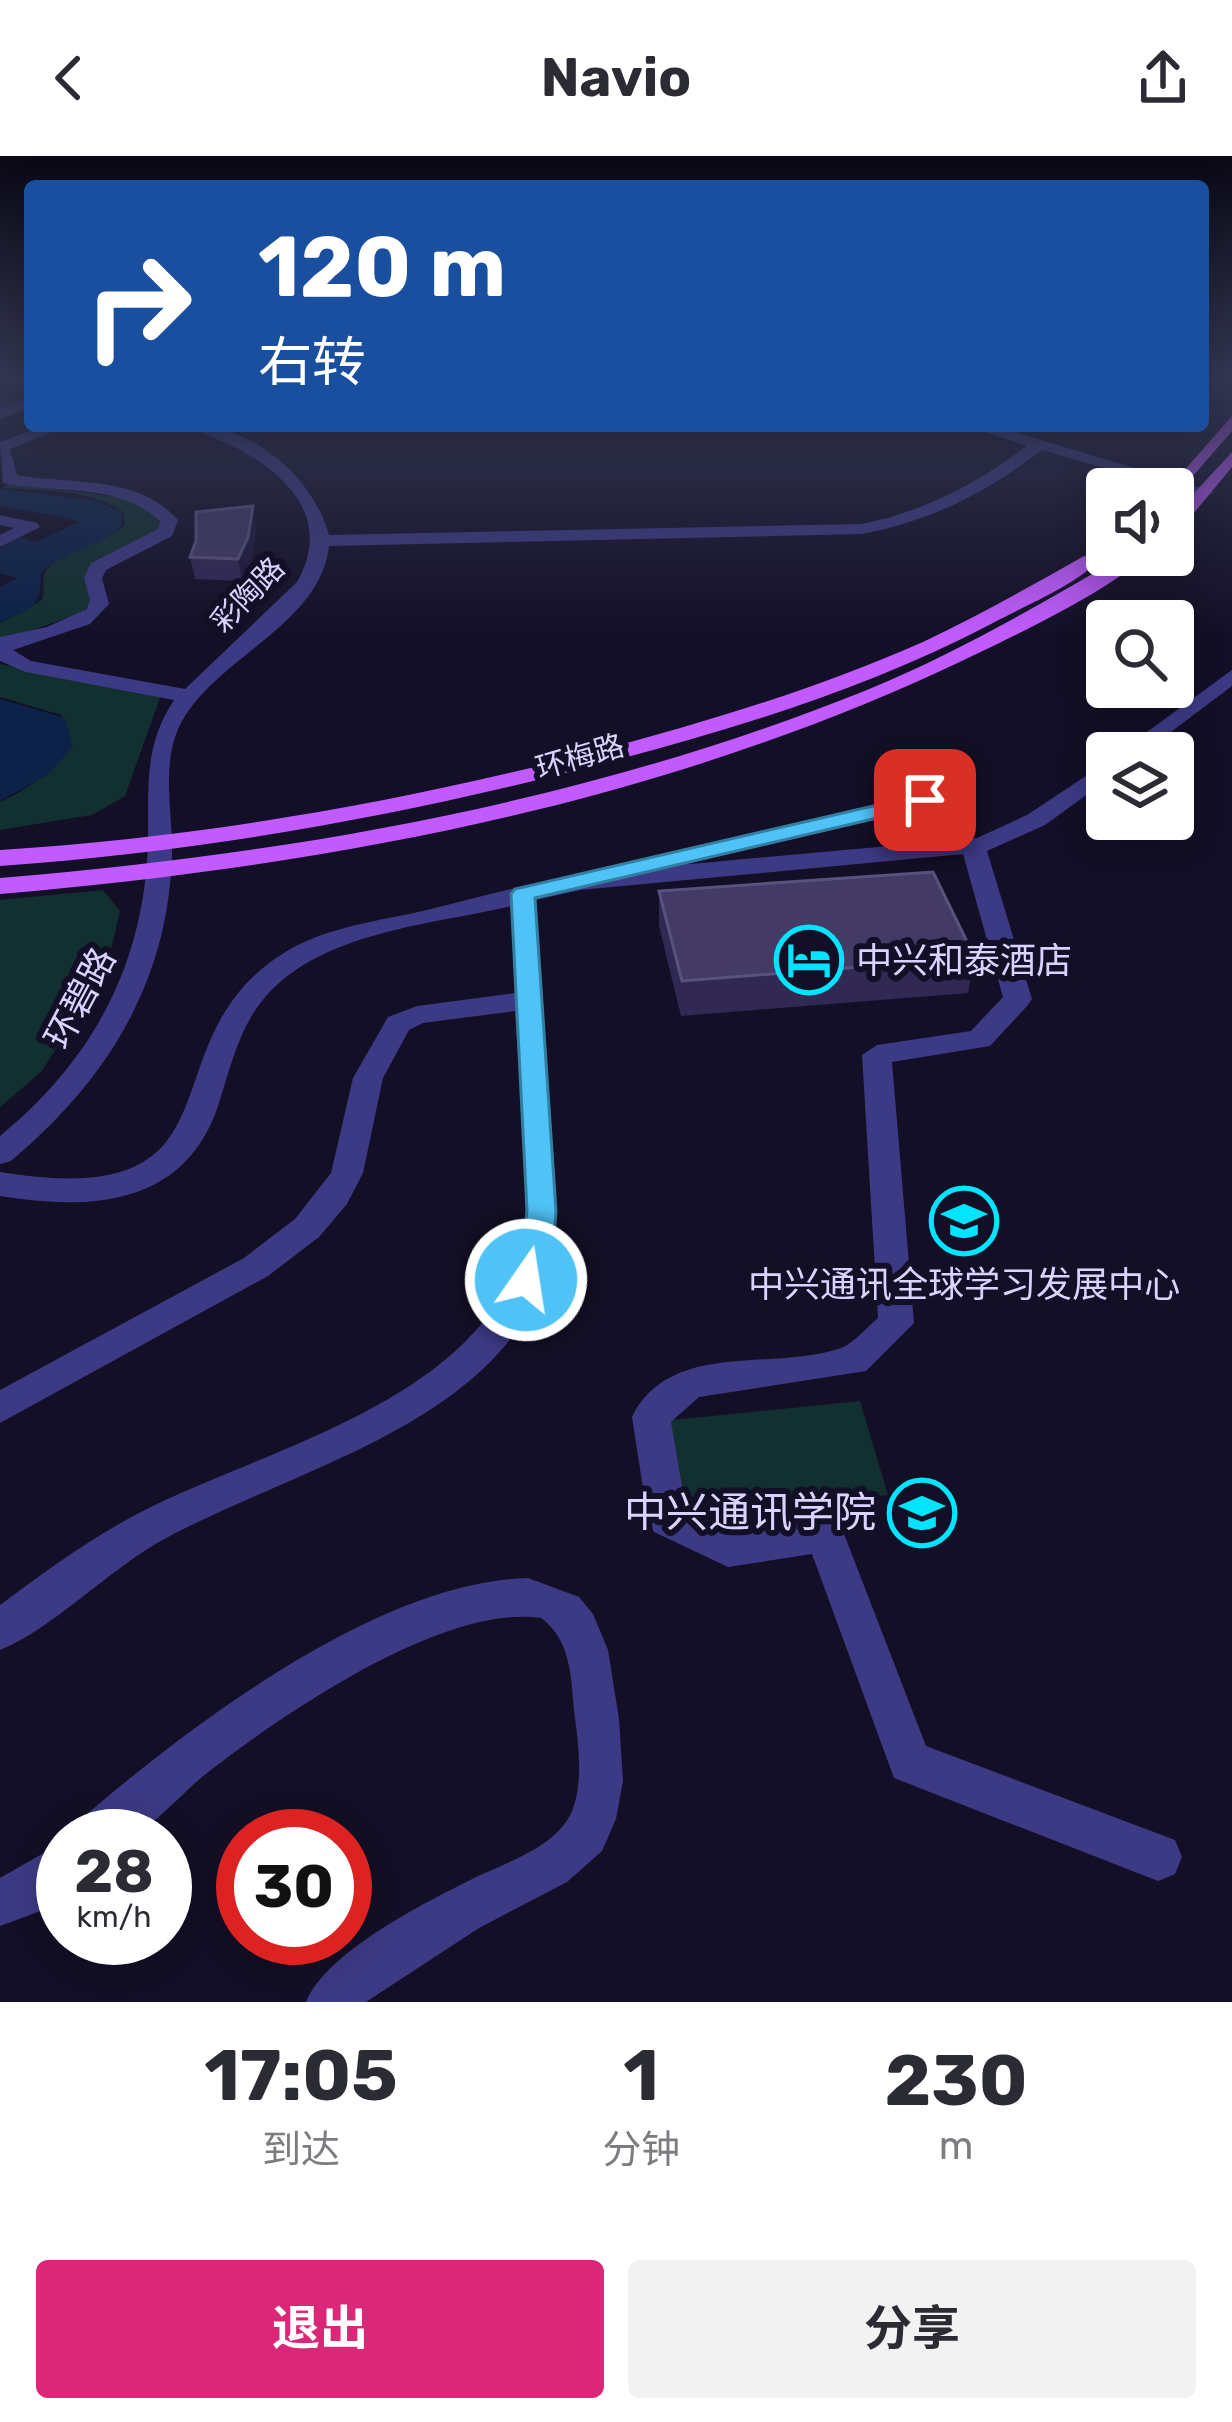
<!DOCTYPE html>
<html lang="zh">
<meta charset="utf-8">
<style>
body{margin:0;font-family:Rubik,"Noto Sans SC",sans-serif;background:#f2f2f3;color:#2b2b33;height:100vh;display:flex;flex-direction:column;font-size:45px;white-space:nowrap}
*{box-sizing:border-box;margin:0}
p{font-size:39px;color:#7c7c81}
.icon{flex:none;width:66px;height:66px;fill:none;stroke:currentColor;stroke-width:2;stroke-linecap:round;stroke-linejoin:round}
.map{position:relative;height:1846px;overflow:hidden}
.panel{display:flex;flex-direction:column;background:#fff;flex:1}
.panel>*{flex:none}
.banner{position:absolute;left:24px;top:24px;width:1185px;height:252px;border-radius:12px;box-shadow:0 6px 30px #0003;background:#1a4fa0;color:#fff;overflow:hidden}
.tools{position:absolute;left:1086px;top:312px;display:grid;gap:24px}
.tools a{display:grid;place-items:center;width:108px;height:108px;border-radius:12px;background:#fff;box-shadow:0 6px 30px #0003;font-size:60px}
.speed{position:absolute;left:36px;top:1653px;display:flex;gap:24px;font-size:60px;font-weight:700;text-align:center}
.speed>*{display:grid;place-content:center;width:156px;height:156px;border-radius:50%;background:#fff;box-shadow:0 6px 30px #0003;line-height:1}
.speed small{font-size:30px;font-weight:400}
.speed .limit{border:18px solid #d22;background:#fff;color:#111}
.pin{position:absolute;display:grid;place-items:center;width:102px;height:102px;color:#fff;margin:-51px;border-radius:24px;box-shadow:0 6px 18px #0006}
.me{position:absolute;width:132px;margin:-66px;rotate:13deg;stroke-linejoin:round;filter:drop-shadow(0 0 9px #0008)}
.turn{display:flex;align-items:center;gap:42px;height:252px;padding:0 36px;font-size:54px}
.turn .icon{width:156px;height:156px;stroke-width:2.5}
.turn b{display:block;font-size:84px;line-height:102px}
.eta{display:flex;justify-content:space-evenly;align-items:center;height:204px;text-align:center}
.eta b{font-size:72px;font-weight:700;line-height:84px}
.action{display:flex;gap:24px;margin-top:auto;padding:24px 36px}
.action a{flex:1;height:138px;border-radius:12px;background:#db2777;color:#fff;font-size:48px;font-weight:700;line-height:138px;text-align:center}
.action a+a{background:#f2f2f3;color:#2b2b33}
header{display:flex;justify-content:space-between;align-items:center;height:156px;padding:0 36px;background:#fff;font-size:54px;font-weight:700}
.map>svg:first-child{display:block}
</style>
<header><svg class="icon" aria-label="back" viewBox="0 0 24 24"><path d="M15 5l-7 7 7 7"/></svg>Navio<svg class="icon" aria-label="share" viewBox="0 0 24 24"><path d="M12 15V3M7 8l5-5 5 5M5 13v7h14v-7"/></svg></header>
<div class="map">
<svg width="1232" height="1846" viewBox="0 0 1232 1846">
<rect width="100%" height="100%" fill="#130f26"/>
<!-- green -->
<g fill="#12302f">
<path d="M10,327L133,343L159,359L158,377L96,404L88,417L93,444L83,456L0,486V467L42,444C46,433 40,425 46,415C57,396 104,389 125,369L123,356C90,333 41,334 2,332Z"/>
<path d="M0,508L161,539L125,640L92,659L0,674V646C31,631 57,614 70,583L61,559L0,541Z"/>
<polygon points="103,734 120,755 106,815 41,916 0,951 0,744"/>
<polygon points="860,1245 888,1339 678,1362 662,1265"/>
</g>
<!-- water -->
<g fill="#0c2248">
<path d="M0,333L95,344L121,356L122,369C100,393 64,393 41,417C41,452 33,452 0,466V431L17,422L0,417V392L20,381L36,386L79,366C51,356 28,357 0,350Z"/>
<polygon points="0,543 65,562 73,590 49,618 0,645"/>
</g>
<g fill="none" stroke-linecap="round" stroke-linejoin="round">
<!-- minor -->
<g fill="#3d3a85" fill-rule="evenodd">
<polygon points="0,222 30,224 30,232 0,226"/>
<polygon points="30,241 30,251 0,263 0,253"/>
<path d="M44,270H67L10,293L17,319C72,329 137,318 178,364L172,380L106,414L102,422L109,448L90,468L13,494L31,505L185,533L297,426C332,365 290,320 235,291C221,284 204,279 192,270C254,270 313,321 329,379L861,368C924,356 976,328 1027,290L969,270H994L1214,336L1205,341L1042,294C986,337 931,365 861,378L329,390C320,471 212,502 179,571C161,610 173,658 172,699C168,827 107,924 11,1005L0,1008V980C93,904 145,807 148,685C149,632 143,591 174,544L26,516L0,505V481L47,471L87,453L90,444L84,422L91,407L158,373L160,365C118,326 55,338 3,327L0,286Z"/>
<polygon points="0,359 37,367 40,371 0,391 0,379 14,372 0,369"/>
<polygon points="1232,514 1232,530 1143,597 1118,597"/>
<path d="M1107,606V624L1045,669L987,695L1032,843L1028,849L990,890L892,906L914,1167L866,1215L699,1241L671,1266L686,1353L730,1374L825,1360L839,1365L926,1590L1175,1684L1182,1701L1175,1718L1158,1725L894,1622L812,1398L728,1411L654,1376L648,1364L632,1261C671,1183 774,1216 841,1192C854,1187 867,1171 878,1162L862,899L877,889L971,875L1003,841L963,698L580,734L536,744L557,1055C548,1260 303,1305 159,1386C108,1415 49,1475 0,1494V1449C46,1415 93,1380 145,1354C267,1292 471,1246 519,1101C535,1051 518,913 515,855L423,867L409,874L383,922L363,1017L347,1048L319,1081L268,1120L0,1267V1234L244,1102L295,1063L331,1017L353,922L388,861L417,850L515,837L511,750C435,768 340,774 279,827C242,859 233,903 219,947C186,1050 92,1055 0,1040V1016C257,1058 138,884 287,795C329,770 380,765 427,754C477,742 526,728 577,719C621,711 668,710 713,706C801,698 889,690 977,682L1027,659Z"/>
<polygon points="925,637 933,639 933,649 685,708 672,700 676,695"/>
<path d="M528,1422L579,1441L593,1458L608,1494L619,1563L623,1625L616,1663L602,1695L567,1726L479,1772L366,1846H306C327,1795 425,1747 474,1722C505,1707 557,1691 572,1655C584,1626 578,1585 574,1554C571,1521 571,1484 541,1462C442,1447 277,1562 202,1621C186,1634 148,1675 131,1680C115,1684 91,1680 75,1680L81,1663C191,1569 378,1426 528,1422Z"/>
<polygon points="63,1686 63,1740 46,1753 0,1770 0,1722"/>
</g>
<!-- major -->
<g fill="#c25bff" fill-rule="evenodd">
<polygon points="1232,260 1232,275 1173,343 1173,333 1168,333"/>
<polygon points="1232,296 1232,311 1179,375 1173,376 1173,360"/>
<path d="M1125,399H1147C1110,434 1015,480 966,503C662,648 334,709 0,738V722C298,697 588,646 867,534C957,497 1041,448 1125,399Z"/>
<path d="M1084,400L1100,404C1072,431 1026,449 991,468C873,530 744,570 616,604C413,658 210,695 0,710V694C202,681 399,647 594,596C706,566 817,533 923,486C978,460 1031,430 1084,400Z"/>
</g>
</g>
<!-- wall -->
<g fill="#312854">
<polygon points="256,372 252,403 242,425 195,423 190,401"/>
<polygon points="659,735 975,802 968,837 681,860 659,770"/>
</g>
<!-- shaded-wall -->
<g fill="#1d163a">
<polygon points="1203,222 1231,222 1203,228"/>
<polygon points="253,350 256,372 252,403 242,425 238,403"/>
</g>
<!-- building -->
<g fill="#433a66" stroke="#5a527e" stroke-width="3">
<polygon points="253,350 248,381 238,403 190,401 196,385 196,356"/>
<polygon points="933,716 975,802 682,825 659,735"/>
</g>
<!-- sky -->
<linearGradient id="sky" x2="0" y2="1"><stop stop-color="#0a0815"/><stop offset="0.46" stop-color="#333752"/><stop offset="1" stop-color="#333752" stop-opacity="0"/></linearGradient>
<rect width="1232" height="480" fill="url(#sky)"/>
<!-- route -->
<path fill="#4fc3f7" stroke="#337fa1" stroke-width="3" d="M925,638L933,639V649L535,742L556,1055C554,1084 551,1106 538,1132H515L511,1124L521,1101L527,1055L511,738L515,733Z"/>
<!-- icons -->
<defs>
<symbol id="hotel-ring" viewBox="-11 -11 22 22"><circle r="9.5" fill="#130f26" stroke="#00e5ff" stroke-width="1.5"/><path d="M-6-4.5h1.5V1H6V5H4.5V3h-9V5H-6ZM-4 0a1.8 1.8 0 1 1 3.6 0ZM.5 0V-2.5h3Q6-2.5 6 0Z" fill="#00e5ff"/></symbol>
<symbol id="university-ring" viewBox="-11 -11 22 22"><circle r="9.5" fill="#130f26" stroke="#00e5ff" stroke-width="1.5"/><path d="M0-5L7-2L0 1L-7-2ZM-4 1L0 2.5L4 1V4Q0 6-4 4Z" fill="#00e5ff"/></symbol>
</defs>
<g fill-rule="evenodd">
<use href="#hotel-ring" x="771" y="766" width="76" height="76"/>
<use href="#university-ring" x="926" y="1027" width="76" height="76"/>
<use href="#university-ring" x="884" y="1319" width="76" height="76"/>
</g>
<g text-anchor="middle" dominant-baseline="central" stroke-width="12" stroke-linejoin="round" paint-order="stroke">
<!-- far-street labels -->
<g font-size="30" fill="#d9d4ff" stroke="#130f26">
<text transform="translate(248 439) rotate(-46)">彩陶路</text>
<text transform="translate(580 601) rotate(-16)">环梅路</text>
</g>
<!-- poi labels -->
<g font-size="36" fill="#d9d4ff" stroke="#130f26" text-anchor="start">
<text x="856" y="804">中兴和泰酒店</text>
<text x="964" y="1128" text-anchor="middle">中兴通讯全球学习发展中心</text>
</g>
<!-- street labels -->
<g font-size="36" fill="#d9d4ff" stroke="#130f26">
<text transform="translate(80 842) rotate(-62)">环碧路</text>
</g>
<!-- near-poi labels -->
<g font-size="42" fill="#d9d4ff" stroke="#130f26" text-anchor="end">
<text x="876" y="1357">中兴通讯学院</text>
</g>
</g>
</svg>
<div class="tools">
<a><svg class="icon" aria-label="sound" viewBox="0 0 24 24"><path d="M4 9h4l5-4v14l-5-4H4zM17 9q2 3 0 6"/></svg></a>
<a><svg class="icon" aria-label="search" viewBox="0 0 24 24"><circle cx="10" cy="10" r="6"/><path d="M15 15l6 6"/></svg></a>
<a><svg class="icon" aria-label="layers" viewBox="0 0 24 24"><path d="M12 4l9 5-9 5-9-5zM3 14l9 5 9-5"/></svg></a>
</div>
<div class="speed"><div>28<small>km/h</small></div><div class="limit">30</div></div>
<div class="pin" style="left:925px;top:644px;background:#d93025"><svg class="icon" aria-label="arrive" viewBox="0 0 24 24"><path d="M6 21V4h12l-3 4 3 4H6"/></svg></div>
<svg class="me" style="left:526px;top:1124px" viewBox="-20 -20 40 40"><circle r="17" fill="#4fc3f7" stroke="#fff" stroke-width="3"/><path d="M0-11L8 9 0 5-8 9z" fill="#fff"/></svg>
<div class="banner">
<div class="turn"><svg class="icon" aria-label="right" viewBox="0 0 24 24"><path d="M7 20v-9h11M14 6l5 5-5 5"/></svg><div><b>120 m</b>右转</div></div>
</div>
</div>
<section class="panel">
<div class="eta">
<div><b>17:05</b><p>到达</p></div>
<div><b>1</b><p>分钟</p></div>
<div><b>230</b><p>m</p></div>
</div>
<div class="action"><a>退出</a><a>分享</a></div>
</section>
